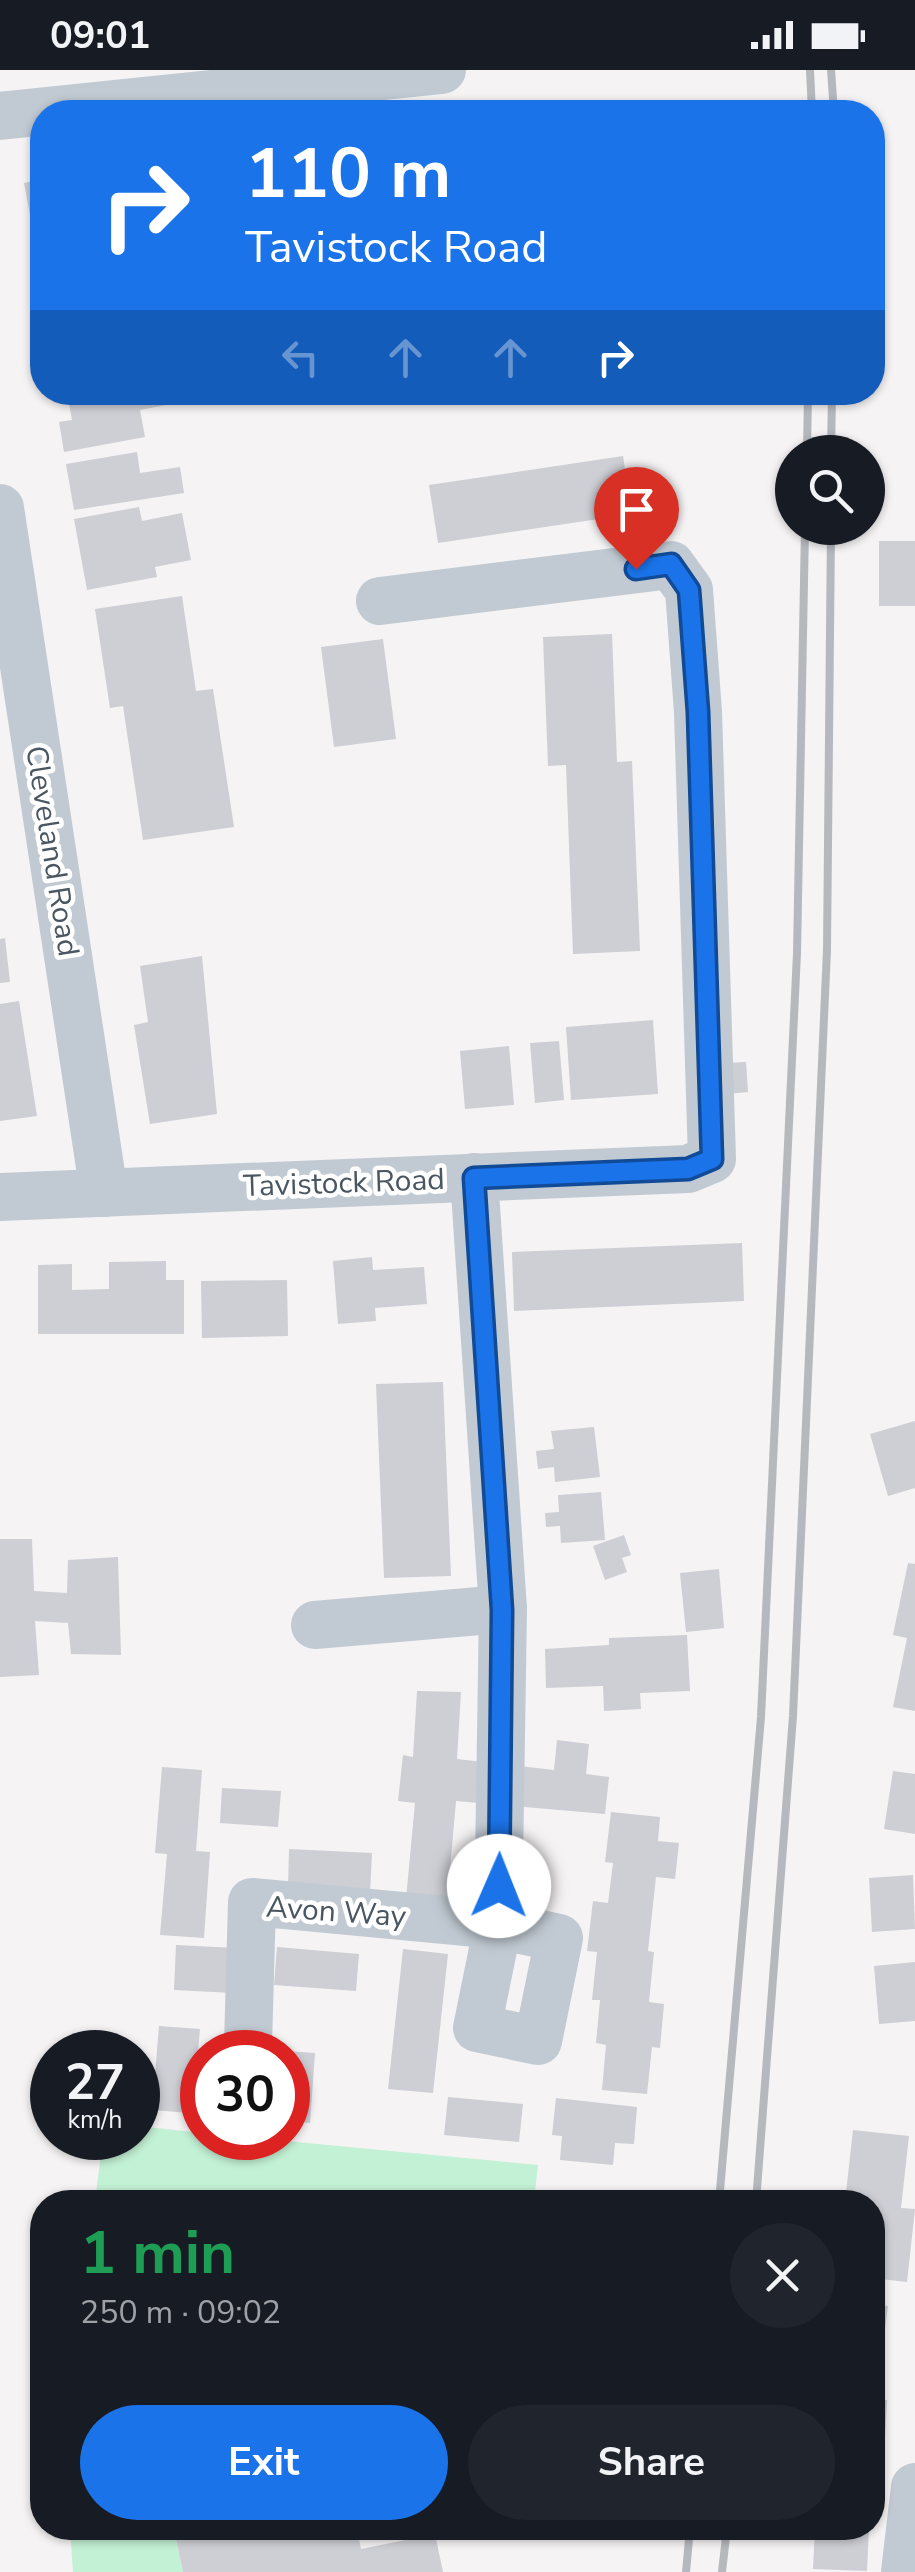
<!DOCTYPE html>
<meta charset="utf-8">
<style>
body{margin:0;font-family:"Nunito Sans",sans-serif;background:#20242c;color:#f1f3f6;height:100vh;display:flex;flex-direction:column;font-size:38px;white-space:nowrap}
*{box-sizing:border-box;margin:0}
p{font-size:32px;color:#9ea1a6}
.icon{flex:none;width:55px;height:55px;fill:none;stroke:currentColor;stroke-width:2;stroke-linecap:round;stroke-linejoin:round}
.map{position:relative;flex:1;overflow:hidden}
.details{position:absolute;left:30px;top:2120px;width:855px;height:350px;display:flex;flex-direction:column;background:#171b24;border-radius:40px;box-shadow:0 2px 8px #0004}
.details>*{flex:none}
.top-card{position:absolute;left:30px;top:30px;width:855px;height:305px;border-radius:40px;box-shadow:0 2px 8px #0004;background:#1a73e8;color:#fff;overflow:hidden}
.fabs{position:absolute;left:775px;top:365px;display:grid;gap:20px}
.fabs a{display:grid;place-items:center;width:110px;height:110px;border-radius:50%;background:#171b24;box-shadow:0 2px 8px #0004;font-size:50px}
.speed{position:absolute;left:30px;top:1960px;display:flex;gap:20px;font-size:50px;font-weight:700;text-align:center}
.speed>*{display:grid;place-content:center;width:130px;height:130px;border-radius:50%;background:#171b24;box-shadow:0 2px 8px #0004;line-height:1}
.speed small{font-size:25px;font-weight:400}
.speed .limit{border:15px solid #d22;background:#fff;color:#111}
.pin{position:absolute;display:grid;place-items:center;width:85px;height:85px;color:#fff;margin:-102px -42px;border-radius:50% 50% 50% 0;rotate:-45deg;box-shadow:0 0 10px #0007}
.pin .icon{rotate:45deg}
.me{position:absolute;width:110px;margin:-55px;rotate:1deg;stroke-linejoin:round;filter:drop-shadow(0 0 8px #0008)}
.turn{display:flex;align-items:center;gap:35px;height:210px;padding:0 50px;font-size:45px}
.turn .icon{width:130px;height:130px;stroke-width:2.5}
.turn b{display:block;font-size:70px;line-height:85px}
.lanes{display:flex;align-items:center;height:95px;padding:0 50px;background:#0003;justify-content:center;gap:50px;direction:ltr}
.lanes .off{opacity:.35}
.round{display:grid;place-items:center;flex:none;width:105px;height:105px;border-radius:52px;background:#20242c}
.summary{display:flex;align-items:center;justify-content:space-between;height:170px;padding:0 50px}
h1{font-size:60px;font-weight:700;line-height:75px;color:#1e9e55}
.primary-button{display:flex;gap:20px;margin-top:auto;padding:20px 50px}
.primary-button a{flex:1;height:115px;border-radius:60px;background:#1a73e8;color:#fff;font-size:40px;font-weight:700;line-height:115px;text-align:center}
.primary-button a+a{background:#20242c;color:#f1f3f6}
.status{display:flex;justify-content:space-between;align-items:center;height:70px;padding:0 50px;background:#171b24;direction:ltr}
.status svg{height:28px;fill:currentColor}
.map>svg:first-child{display:block}
</style>
<div class="status"><b>09:01</b><svg viewBox="0 0 49 12"><path d="M0 12V9h3v3zM5 12V6h3v6zM10 12V3h3v9zM15 12V0h3v12zM26 1h20v11H26zM47 4h2v5h-2z"/></svg></div>
<div class="map">
<svg width="915" height="2502" viewBox="0 0 915 2502">
<rect width="100%" height="100%" fill="#f5f3f3"/>
<!-- green -->
<g fill="#c3f1d5">
<polygon points="138,2056 202,2063 202,2068 254,2068 538,2095 534,2132 95,2132 103,2068 138,2068"/>
<polygon points="70,2458 186,2458 174,2461 183,2502 73,2502"/>
</g>
<!-- building -->
<g fill="#cdcfd5">
<polygon points="729,34 730,42 670,42 670,40"/>
<polygon points="42,109 42,204 41,204 24,113"/>
<polygon points="67,322 164,322 166,335 140,340 145,367 64,382 59,352 72,350"/>
<polygon points="137,382 140,403 180,397 184,423 74,440 66,394"/>
<polygon points="623,386 632,444 438,473 429,415"/>
<polygon points="139,437 142,451 182,443 191,490 155,497 157,507 87,520 74,449"/>
<rect x="879" y="471" width="36" height="65"/>
<polygon points="182,526 196,621 213,619 234,757 143,770 123,636 110,638 95,539"/>
<polygon points="612,564 617,692 632,691 640,881 573,884 566,695 548,696 543,567"/>
<polygon points="383,569 396,669 334,677 321,577"/>
<polygon points="5,868 10,912 0,913 0,869"/>
<polygon points="202,886 217,1044 150,1054 134,955 148,952 140,896"/>
<polygon points="19,931 37,1046 0,1051 0,934"/>
<polygon points="653,950 658,1024 571,1030 566,957"/>
<polygon points="559,971 564,1030 535,1033 530,973"/>
<polygon points="509,976 514,1035 465,1039 460,981"/>
<polygon points="746,992 748,1022 727,1024 725,993"/>
<polygon points="742,1173 744,1231 514,1241 512,1182"/>
<polygon points="372,1187 373,1200 424,1197 427,1234 375,1238 376,1251 338,1254 333,1191"/>
<polygon points="166,1191 166,1210 184,1210 184,1264 38,1264 38,1195 72,1194 72,1220 109,1219 109,1192"/>
<polygon points="287,1210 288,1266 202,1268 201,1211"/>
<polygon points="443,1312 451,1506 384,1508 376,1314"/>
<polygon points="915,1351 915,1418 888,1426 870,1364"/>
<polygon points="594,1357 600,1407 555,1412 554,1397 538,1399 536,1381 554,1379 551,1361"/>
<polygon points="601,1422 605,1470 561,1473 560,1456 546,1457 545,1443 559,1442 558,1425"/>
<polygon points="624,1465 631,1485 622,1488 627,1502 605,1510 593,1476"/>
<polygon points="0,1469 32,1469 34,1521 67,1523 68,1490 118,1487 121,1585 71,1584 68,1553 35,1551 39,1605 0,1607"/>
<polygon points="908,1493 915,1494 915,1641 893,1637 907,1568 893,1565"/>
<polygon points="719,1499 724,1558 686,1562 680,1503"/>
<polygon points="687,1565 690,1621 640,1623 641,1639 604,1641 603,1616 546,1618 545,1579 609,1575 609,1568"/>
<polygon points="417,1621 461,1622 457,1689 554,1700 557,1670 589,1674 586,1704 609,1707 605,1744 456,1731 447,1833 406,1829 415,1733 398,1731 403,1685 413,1687"/>
<polygon points="162,1697 202,1700 196,1781 210,1782 204,1868 160,1865 167,1784 155,1783"/>
<polygon points="893,1701 915,1704 915,1764 884,1759"/>
<polygon points="222,1718 281,1721 278,1757 220,1753"/>
<polygon points="611,1742 660,1747 658,1771 679,1773 675,1809 656,1807 648,1881 654,1882 649,1932 664,1934 660,1978 652,1977 647,2024 602,2020 606,1975 596,1973 600,1930 592,1930 597,1882 587,1881 593,1831 608,1833 613,1793 605,1792"/>
<polygon points="289,1779 372,1783 370,1823 288,1819"/>
<polygon points="913,1805 915,1859 872,1862 869,1808"/>
<polygon points="176,1875 236,1878 233,1923 174,1920"/>
<polygon points="277,1877 359,1884 356,1921 274,1915"/>
<polygon points="403,1879 448,1884 433,2023 388,2019"/>
<polygon points="915,1892 915,1951 879,1954 874,1896"/>
<polygon points="159,1956 200,1959 196,2007 202,2007 202,2044 152,2040"/>
<polygon points="288,1981 315,1983 310,2053 288,2051"/>
<polygon points="448,2027 523,2034 519,2072 444,2065"/>
<polygon points="556,2028 637,2037 634,2074 615,2073 613,2095 560,2090 562,2066 552,2065"/>
<polygon points="853,2060 909,2066 901,2138 915,2139 907,2212 872,2208 872,2132 845,2132"/>
<polygon points="872,2234 888,2236 881,2290 872,2289"/>
<polygon points="872,2329 887,2330 883,2405 872,2404"/>
<polygon points="186,2458 357,2458 361,2479 435,2464 443,2502 183,2502 174,2460"/>
<polygon points="815,2458 869,2458 867,2501 813,2499"/>
</g>
<g fill="none" stroke-linecap="round" stroke-linejoin="round">
<!-- minor -->
<g stroke="#c1cad2" stroke-width="48">
<polyline points="0,46 442,0"/>
<polyline points="0,438 104,1123"/>
<polyline points="0,1127 688,1099 712,1089 698,642 689,520 671,495 380,531"/>
<polyline points="315,1555 503,1539"/>
<polygon points="498,1855 559,1868 538,1971 477,1958"/>
<polyline points="248,1975 252,1832 498,1855 503,1539 474,1107"/>
<polyline points="905,2502 915,2417"/>
</g>
<!-- rail -->
<g stroke="#b5b8bd" stroke-width="8">
<polyline points="810,0 812,42"/>
<polyline points="831,0 834,42"/>
<polyline points="807,382 808,322"/>
<polyline points="831,382 832,322"/>
<polyline points="719,2132 761,1647 797,883 805,458"/>
<polyline points="756,2132 793,1646 827,880 831,458"/>
<polyline points="686,2502 690,2458"/>
<polyline points="722,2502 727,2458"/>
</g>
</g>
<g fill="none" stroke-linecap="round" stroke-linejoin="round">
<defs>
<polyline id="route" points="499,1816 502,1540 474,1108 688,1099 712,1089 698,642 689,520 671,494 636,499"/>
</defs>
<!-- route casing -->
<use href="#route" stroke="#114b97" stroke-width="25"/>
<!-- route -->
<use href="#route" stroke="#1a73e8" stroke-width="18"/>
</g>
<g text-anchor="middle" dominant-baseline="central" stroke-width="9" stroke-linejoin="round" paint-order="stroke">
<!-- street labels -->
<g font-size="30" fill="#4a5661" stroke="#fff">
<text transform="translate(52 781) rotate(81)">Cleveland Road</text>
<text transform="translate(344 1113) rotate(-2)">Tavistock Road</text>
<text transform="translate(336 1842) rotate(4)">Avon Way</text>
</g>
</g>
</svg>
<div class="fabs">
<a><svg class="icon" aria-label="search" viewBox="0 0 24 24"><circle cx="10" cy="10" r="6"/><path d="M15 15l6 6"/></svg></a>
</div>
<div class="speed"><div>27<small>km/h</small></div><div class="limit">30</div></div>
<div class="pin" style="left:636px;top:499px;background:#d93025"><svg class="icon" aria-label="arrive" viewBox="0 0 24 24"><path d="M6 21V4h12l-3 4 3 4H6"/></svg></div>
<svg class="me" style="left:499px;top:1816px" viewBox="-20 -20 40 40"><circle r="19" fill="#fff"/><path d="M0-13L10 11 0 6-10 11z" fill="#1a73e8"/></svg>
<div class="top-card">
<div class="turn"><svg class="icon" aria-label="right" viewBox="0 0 24 24"><path d="M7 20v-9h11M14 6l5 5-5 5"/></svg><div><b>110 m</b>Tavistock Road</div></div>
<div class="lanes"><svg class="icon off" aria-label="left" viewBox="0 0 24 24"><path d="M17 20v-9H6M10 6l-5 5 5 5"/></svg><svg class="icon off" aria-label="ahead" viewBox="0 0 24 24"><path d="M12 20V5M6 11l6-6 6 6"/></svg><svg class="icon off" aria-label="ahead" viewBox="0 0 24 24"><path d="M12 20V5M6 11l6-6 6 6"/></svg><svg class="icon" aria-label="right" viewBox="0 0 24 24"><path d="M7 20v-9h11M14 6l5 5-5 5"/></svg></div>
</div>
<section class="details">
<div class="summary"><div><h1>1 min</h1><p>250 m · 09:02</p></div><a class="round"><svg class="icon" aria-label="close" viewBox="0 0 24 24"><path d="M6 6l12 12M18 6L6 18"/></svg></a></div>
<div class="primary-button"><a>Exit</a><a>Share</a></div>
</section>
</div>
